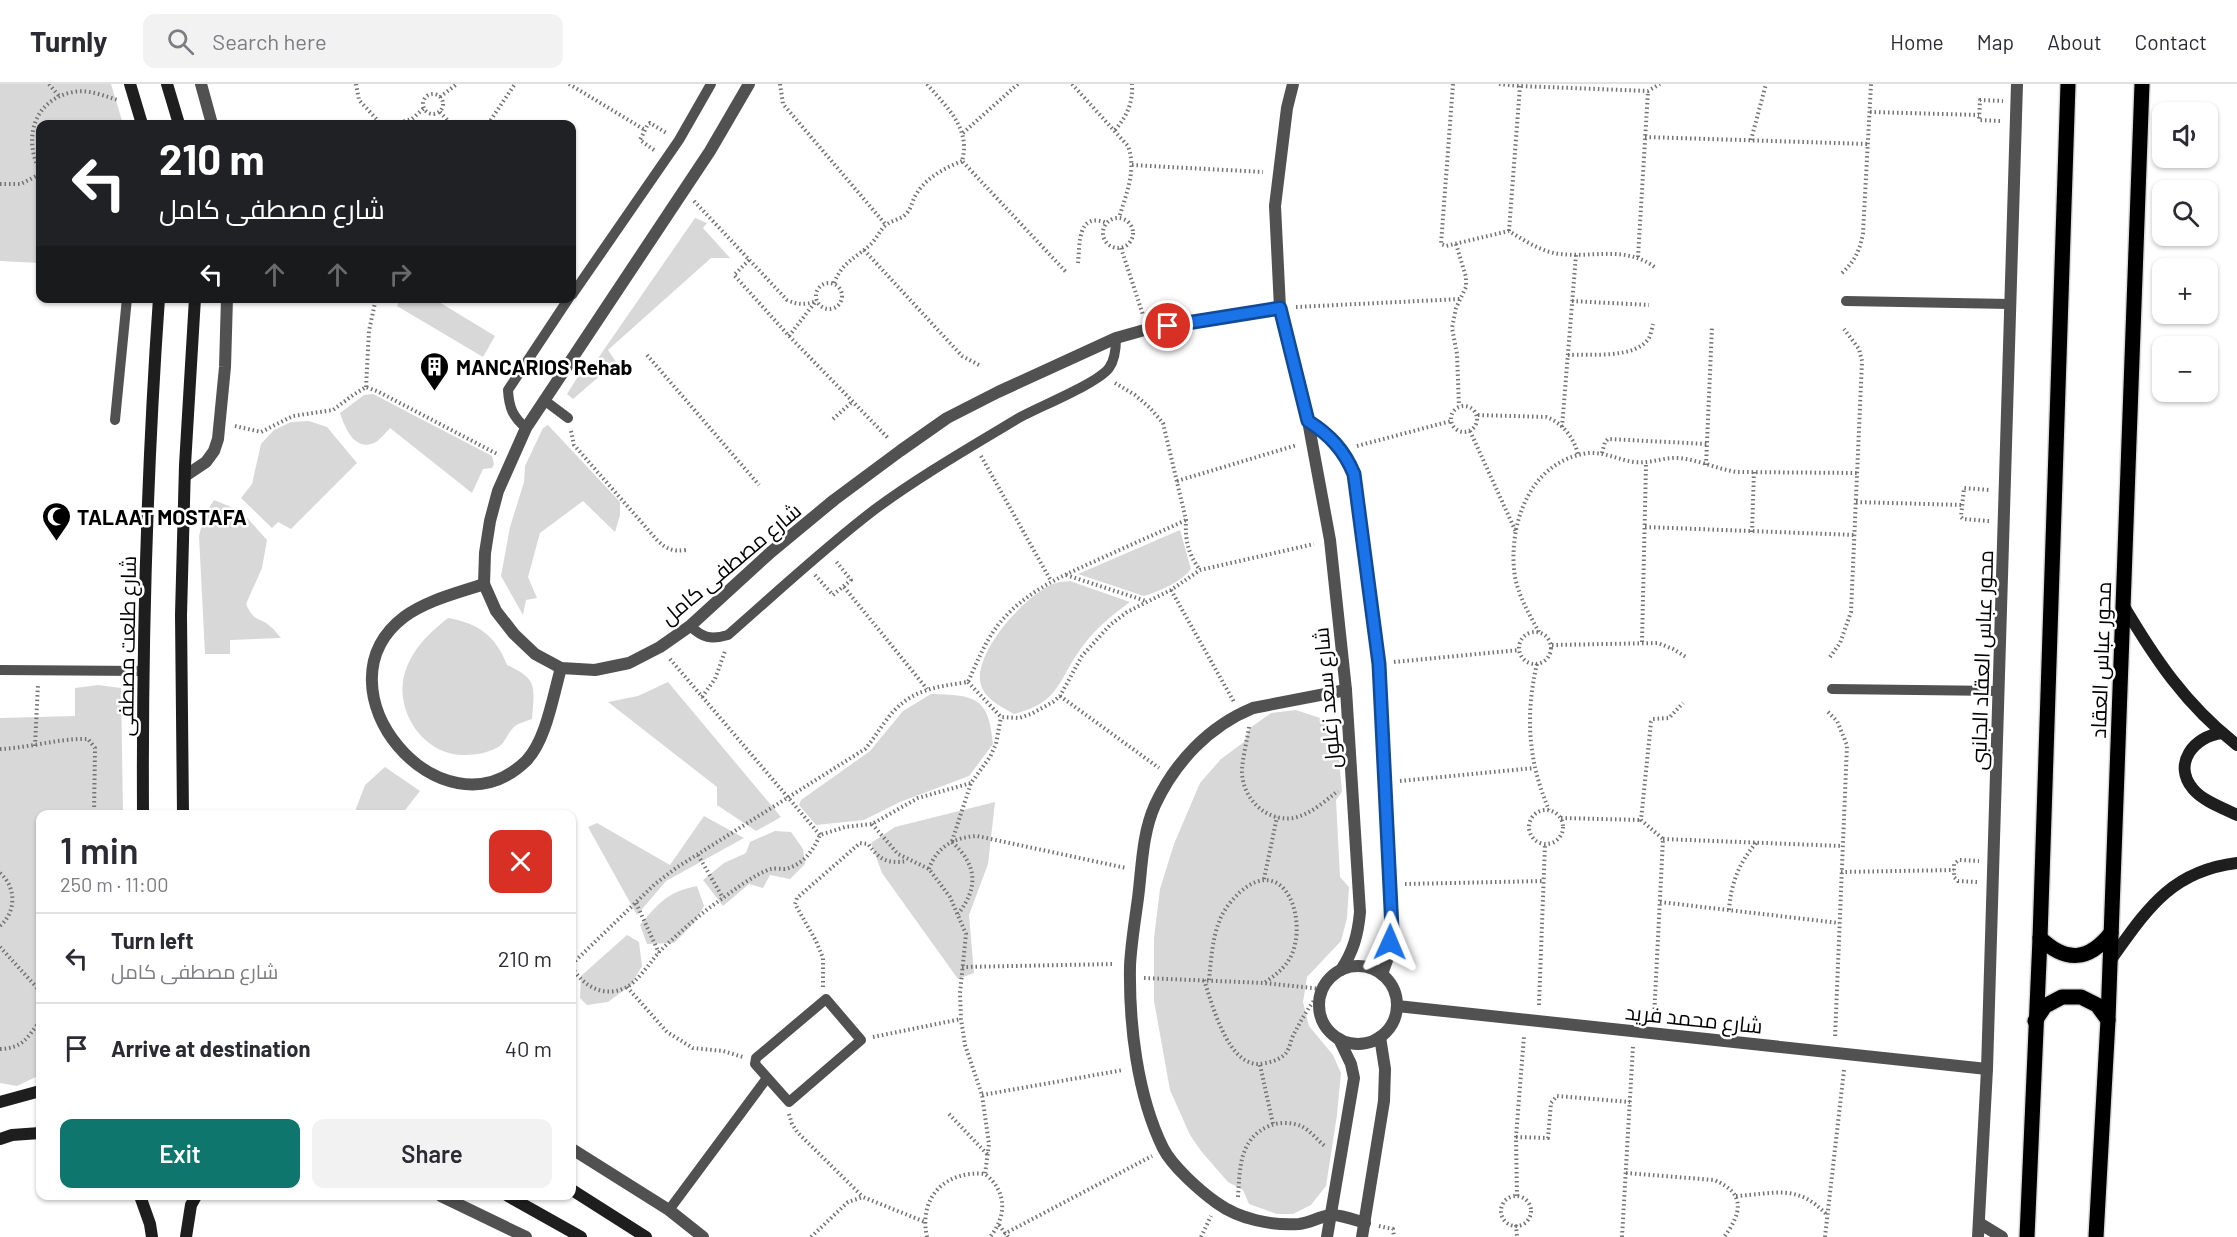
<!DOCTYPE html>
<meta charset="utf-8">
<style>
body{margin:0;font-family:Barlow,Cairo,sans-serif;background:#f2f2f3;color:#2b2b33;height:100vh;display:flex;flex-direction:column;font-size:22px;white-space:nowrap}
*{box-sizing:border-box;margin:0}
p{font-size:20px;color:#7c7c81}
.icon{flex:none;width:33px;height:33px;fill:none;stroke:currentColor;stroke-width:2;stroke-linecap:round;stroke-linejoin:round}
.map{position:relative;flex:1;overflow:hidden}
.details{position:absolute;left:36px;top:726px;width:540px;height:390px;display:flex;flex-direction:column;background:#fff;border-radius:12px;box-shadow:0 2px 4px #0004}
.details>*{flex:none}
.hud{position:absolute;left:36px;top:36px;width:540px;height:183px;border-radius:12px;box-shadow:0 2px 4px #0004;background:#202124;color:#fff;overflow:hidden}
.controls{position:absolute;left:2152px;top:18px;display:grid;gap:12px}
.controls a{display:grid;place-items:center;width:66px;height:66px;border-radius:12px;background:#fff;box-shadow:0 2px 4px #0004;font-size:30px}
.pin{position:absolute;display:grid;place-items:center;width:51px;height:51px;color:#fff;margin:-26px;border:3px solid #fff;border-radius:50%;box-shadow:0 2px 6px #0007}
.me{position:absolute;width:66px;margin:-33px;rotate:1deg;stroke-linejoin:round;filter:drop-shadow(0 0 4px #0008)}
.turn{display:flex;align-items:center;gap:21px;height:126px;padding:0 24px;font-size:27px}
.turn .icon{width:78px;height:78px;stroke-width:2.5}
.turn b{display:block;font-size:42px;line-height:51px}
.lanes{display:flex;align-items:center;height:57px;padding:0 24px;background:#0003;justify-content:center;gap:30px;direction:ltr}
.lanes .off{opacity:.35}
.round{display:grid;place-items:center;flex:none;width:63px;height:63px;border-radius:12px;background:#f2f2f3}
.summary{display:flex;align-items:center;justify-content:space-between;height:102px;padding:0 24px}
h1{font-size:36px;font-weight:600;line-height:45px}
.button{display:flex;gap:12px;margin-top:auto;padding:12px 24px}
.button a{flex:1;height:69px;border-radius:12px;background:#0f766e;color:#fff;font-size:24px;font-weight:600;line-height:69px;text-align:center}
.button a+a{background:#f2f2f3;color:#2b2b33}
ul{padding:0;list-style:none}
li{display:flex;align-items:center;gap:18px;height:90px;padding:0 24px;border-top:2px solid #e1e1e2}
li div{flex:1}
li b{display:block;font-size:22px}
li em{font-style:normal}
header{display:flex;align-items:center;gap:36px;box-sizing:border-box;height:84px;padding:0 30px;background:#fff;border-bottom:2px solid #e1e1e2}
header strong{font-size:28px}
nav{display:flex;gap:33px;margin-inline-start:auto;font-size:21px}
.search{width:420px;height:54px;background:#f2f2f3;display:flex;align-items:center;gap:15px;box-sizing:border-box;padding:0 21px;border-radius:12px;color:#7c7c81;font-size:22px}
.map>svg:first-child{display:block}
</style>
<header>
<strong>Turnly</strong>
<div class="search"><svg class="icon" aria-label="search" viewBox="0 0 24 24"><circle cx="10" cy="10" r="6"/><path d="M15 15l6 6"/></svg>Search here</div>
<nav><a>Home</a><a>Map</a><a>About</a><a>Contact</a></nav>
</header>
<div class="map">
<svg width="2237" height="1153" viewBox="0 0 2237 1153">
<rect width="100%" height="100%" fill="#fff"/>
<!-- green -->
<g fill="#d8d8d8">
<polygon points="0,0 111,0 123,40 40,40 40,179 0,177"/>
<polygon points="695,134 707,139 703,144 730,174 711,174 608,266 616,278 573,315 567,310 584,283 592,283"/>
<polygon points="400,215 438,215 439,218 495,252 483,273 397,222"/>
<path d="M373,310L492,372L494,380L492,384L483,385L472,409L390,344C386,348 381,355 376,358C355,369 345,344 340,329L364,311Z"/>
<polygon points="309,337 327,343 357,379 291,445 278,438 272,444 241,414 252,400 261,360 274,346 291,338"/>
<polygon points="548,341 620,418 620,431 615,448 583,417 540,449 528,493 537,514 526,516 523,531 501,492 510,443 524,398 525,382 543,344"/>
<path d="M214,416L241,427L267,456L262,484L246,520C255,540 259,532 271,543C275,546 278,551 281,554L230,556V570H205L199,452L204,432Z"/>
<path d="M1180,446L1191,485C1181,498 1160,507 1144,512L1078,490Z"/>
<path d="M1070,497L1130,518C1112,531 1095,545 1082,563C1057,597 1061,618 1014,630C1002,623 988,617 982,604C968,573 1028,507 1056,499C1060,497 1065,498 1070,497Z"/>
<path d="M448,534C478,539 496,552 507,581C539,595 534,604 532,635C527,637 519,639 515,642C509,647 506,656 501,661C492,668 477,671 466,671C426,673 395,630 404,592C411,566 428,550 448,534Z"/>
<polygon points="668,598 781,733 756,747 717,721 717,703 608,618 638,612"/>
<polygon points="98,601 121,604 123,730 40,730 40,991 17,1002 0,999 0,634 75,632 75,604"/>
<path d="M931,610C975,611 989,613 993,660L969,692L900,718L864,736L816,741L799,721L801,716L870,667L903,627Z"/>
<polygon points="1296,626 1320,634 1337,653 1342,708 1336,716 1340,793 1349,803 1347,834 1341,857 1307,893 1303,918 1309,942 1333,971 1341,989 1337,1031 1326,1102 1311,1121 1293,1130 1277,1130 1249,1120 1243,1106 1228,1098 1201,1067 1190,1051 1170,1006 1154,917 1154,854 1160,805 1174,760 1200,699 1221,675 1244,658 1250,644 1271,629"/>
<polygon points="385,683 420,707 402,730 354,730 365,701"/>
<polygon points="995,718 988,780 969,831 974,889 958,895 882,789 871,759 895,743"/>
<polygon points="704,732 744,754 666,797 637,831 588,743 597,739 670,781"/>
<polygon points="775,747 791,748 803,765 805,780 790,795 770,791 763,804 749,800 723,822 703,796 724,779 746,769 750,758"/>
<path d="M697,802L704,822L694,839L674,859L647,860L640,841C659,819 667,808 697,802Z"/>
<polygon points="627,851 639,858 642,882 631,901 608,918 587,921 580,914 581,892"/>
</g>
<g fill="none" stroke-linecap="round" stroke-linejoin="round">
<defs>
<g id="primary">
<path d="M2040,854C2066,879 2089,877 2111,849"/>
<polyline points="2035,937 2045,922 2062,913 2081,913 2097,921 2108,936"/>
<polyline points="2027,1153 2040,854 2068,0"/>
<polyline points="2096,1153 2108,936 2142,0"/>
</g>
</defs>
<!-- primary casing -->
<use href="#primary" stroke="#dbdbdb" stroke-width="18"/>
<!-- path -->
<g stroke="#737373" stroke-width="4" stroke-dasharray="1.5 3" stroke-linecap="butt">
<polyline points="49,0 59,12"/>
<polyline points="356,0 359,16 381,40"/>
<polyline points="569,0 645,46"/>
<polyline points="780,0 783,20 886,141"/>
<path d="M927,0C947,24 971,44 962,77L1067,189"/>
<path d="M1072,0L1128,62C1137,86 1126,110 1119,134"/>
<path d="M1453,0L1441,160L1446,162L1509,147C1525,157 1542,168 1560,170C1595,174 1625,161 1656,184"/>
<polyline points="1499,0 1520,2 1648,7 1660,0"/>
<circle cx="433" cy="20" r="10"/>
<polyline points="440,13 457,0"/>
<polyline points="440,28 451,40"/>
<polyline points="1870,28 1979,31"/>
<polyline points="2000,37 1979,36 1980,16 2003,17"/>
<polyline points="395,40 412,35 424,24"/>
<polyline points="488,40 515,0"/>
<path d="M1115,46C1127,32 1133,19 1132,0"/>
<polyline points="963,49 1018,0"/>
<polyline points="1645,53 1868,60"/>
<polyline points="1751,56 1766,0"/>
<polyline points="654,66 640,56 648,40 650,39 668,50"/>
<polyline points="1132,81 1263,88"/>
<path d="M40,87C23,55 33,16 73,8C89,5 104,12 118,16"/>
<polyline points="0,100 21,100 40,90"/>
<path d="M694,117L787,216C798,221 805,221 817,217"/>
<circle cx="1118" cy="149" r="15"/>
<polyline points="1509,147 1520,2"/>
<polyline points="1456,160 1466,193 1466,203 1456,224 1452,244 1457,270 1459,322"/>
<polyline points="1121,164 1143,231"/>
<polyline points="864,166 962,272 981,282"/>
<polyline points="1638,173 1648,7"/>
<polyline points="749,176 734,191 789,252 889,355"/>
<path d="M1078,179C1080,160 1077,127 1107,139"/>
<path d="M1842,189C1855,177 1860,166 1863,149L1871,0"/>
<circle cx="829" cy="212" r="13"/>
<path d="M834,199C843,177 855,175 871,160C877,154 880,146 886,141C892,136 900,136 906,130C912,124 912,116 917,109C927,93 945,84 962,77"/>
<polyline points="1572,217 1649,221"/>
<polyline points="1296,223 1460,215"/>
<polyline points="789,252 816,217"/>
<polyline points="647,271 759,401"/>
<path d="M1568,271C1590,270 1636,275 1649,254C1651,250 1652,244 1653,240"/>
<path d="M1115,299L1135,311L1150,324L1163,339L1186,436C1185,456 1188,470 1200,486"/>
<polyline points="366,303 369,247 376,214"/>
<circle cx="1464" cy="335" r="13"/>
<path d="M1478,331L1546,333C1562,338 1575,355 1578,371"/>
<polyline points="833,335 852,318"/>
<polyline points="235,342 261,348 293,332 333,326 353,311 366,303 377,307 499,371"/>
<polyline points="1562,343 1576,171"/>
<path d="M571,347L574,361L657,456C666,465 673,468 686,466"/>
<polyline points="1470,347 1516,448"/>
<polyline points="1357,362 1451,337"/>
<polyline points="1602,369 1605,358 1608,355 1707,360"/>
<polyline points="981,372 1051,497"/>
<polyline points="1706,381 1712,243"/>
<polyline points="1177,397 1297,361"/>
<polyline points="1856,418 1962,421"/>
<polyline points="1989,437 1963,435 1961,433 1964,404 1989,406"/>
<polyline points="1645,443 1855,451"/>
<polyline points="1752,448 1754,387"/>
<polyline points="815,491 833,511 851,496 835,476"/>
<polyline points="1066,491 1146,517"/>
<polyline points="844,503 927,605"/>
<polyline points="1171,506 1234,618"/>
<circle cx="1535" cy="564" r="16"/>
<path d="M1539,548C1529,530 1519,513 1515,493C1507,441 1530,376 1589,369C1605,368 1619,376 1634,378C1650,380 1663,373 1679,374C1699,376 1717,385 1737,388L1857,389"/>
<polyline points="1642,558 1646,380"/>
<polyline points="1552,561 1658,559 1673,565 1686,573"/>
<polyline points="1830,573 1840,559 1851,528 1862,277 1859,265 1844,245"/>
<polyline points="670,575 820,751"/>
<polyline points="1394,578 1519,566"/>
<path d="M1537,580C1525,631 1528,677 1549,726"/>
<polyline points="968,598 1001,633 1019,634 1031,630 1053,618 1060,612 1082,572 1110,541 1127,528 1171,506 1200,486 1314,460"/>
<polyline points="1060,612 1159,684"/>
<polyline points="702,613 715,595 725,567"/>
<polyline points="1828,628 1837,637 1847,661 1835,954"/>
<path d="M1249,643C1247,657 1243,672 1242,685C1241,713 1265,738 1293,734C1310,731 1325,717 1338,707"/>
<polyline points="35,662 38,600"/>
<path d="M0,665C29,664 59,654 88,655L95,664L94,730"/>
<polyline points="1400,697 1534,684"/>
<circle cx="1546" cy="743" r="17"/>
<polyline points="1561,734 1641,736"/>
<polyline points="872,740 898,770 929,785 950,813 966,850 960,909 961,935 965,961 982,1011 989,1060 985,1090"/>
<polyline points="1663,755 1842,762"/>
<polyline points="952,757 971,699 990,673 996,660 1001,633"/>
<path d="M952,758C977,781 979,803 958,830"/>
<polyline points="698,771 723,814"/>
<path d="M929,785C936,763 955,753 977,752L1126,784"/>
<polyline points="1841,788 1954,786"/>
<path d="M0,789C17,804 16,828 0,842"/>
<polyline points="1264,795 1277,733"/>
<polyline points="1977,798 1958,797 1954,793 1954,780 1959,776 1979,777"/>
<polyline points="1405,800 1544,797"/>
<polyline points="1660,818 1839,839"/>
<polyline points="636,819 659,869"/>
<path d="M1729,826C1731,799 1739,779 1756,759"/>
<polyline points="0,863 40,907"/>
<path d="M572,880L655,800L676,784L865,665C873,656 878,647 885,638C907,606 934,603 968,598C977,578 985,558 998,541C1025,507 1064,491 1102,474C1130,461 1158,449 1186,436"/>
<path d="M572,883C583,902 603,914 625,904C637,899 651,877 660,867C680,848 701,829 723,814C735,805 757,789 771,785C775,784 780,785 785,785C803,781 813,767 820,751L845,743L872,740L918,714L971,699"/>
<polyline points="962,883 1114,880"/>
<polyline points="1144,894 1264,899 1322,905"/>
<path d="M1204,896C1212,919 1229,989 1265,979C1272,978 1281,975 1286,969C1290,964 1291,954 1295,948C1303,932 1312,919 1322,905"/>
<path d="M1209,896C1211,877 1212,856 1219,838C1223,826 1232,816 1240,808C1286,768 1309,839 1290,874C1284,885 1274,892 1264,899"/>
<polyline points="627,903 667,948 693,964 723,967 743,973"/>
<path d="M823,903V874L816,857L795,820L797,814L860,759L868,760C880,776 887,780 907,777"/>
<polyline points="1539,921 1545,760"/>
<polyline points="1654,934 1663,755 1641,736 1651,638 1653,635 1669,634 1683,619"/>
<polyline points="873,953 961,935"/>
<path d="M0,965C23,964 27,954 40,937"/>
<polyline points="1260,981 1273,1040"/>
<polyline points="982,1011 1123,986"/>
<polyline points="789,1030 792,1040 798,1049 863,1113"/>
<polyline points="949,1030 988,1071"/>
<polyline points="1516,1053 1548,1054 1551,1019 1557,1012 1630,1018"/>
<path d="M1626,1089L1714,1096C1746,1109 1742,1129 1724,1153"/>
<polyline points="1517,1112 1516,1053 1524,952"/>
<path d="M1736,1112C1775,1110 1797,1099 1827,1131"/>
<circle cx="1516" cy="1127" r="15"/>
<path d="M1238,1113C1240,1084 1239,1055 1269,1042C1278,1038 1292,1038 1301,1042C1310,1046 1318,1057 1326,1063"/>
<polyline points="999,1141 1008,1153"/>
<polyline points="1516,1141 1517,1153"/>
<polyline points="1379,1142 1393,1145 1394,1153"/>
<polyline points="1004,1150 1152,1072"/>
<polyline points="811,1153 848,1118 863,1113 925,1138"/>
<path d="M927,1153C918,1113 946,1086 985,1090C1007,1107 1007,1132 990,1153"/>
<polyline points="1201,1153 1211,1132"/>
<polyline points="1622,1153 1633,962"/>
<polyline points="1825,1153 1844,986"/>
</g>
<!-- lane -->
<g stroke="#515151" stroke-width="10">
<polyline points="572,211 679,56 711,0"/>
<polyline points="1846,217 2010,220"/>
<polyline points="544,316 568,334"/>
<polyline points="115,336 127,214"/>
<path d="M526,344C513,333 509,324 508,306L569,214"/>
<path d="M690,542C703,554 711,556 728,551C776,509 823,465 874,426C920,392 969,364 1017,335C1038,323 1097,300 1109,284C1115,276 1116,264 1116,254"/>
<polyline points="0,586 143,587"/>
<polyline points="1832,605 1999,607"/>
<polygon points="826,915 861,956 789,1018 755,980 756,974"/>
<polyline points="669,1126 767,994"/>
</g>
<!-- street -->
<g stroke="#515151" stroke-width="12">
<polyline points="201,0 212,40"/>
<polyline points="749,0 710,67 526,344 498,407 490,437 485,469 484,500 496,527 514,550 535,570 561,584 595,586 629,579 660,563 690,542 771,468 834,416 900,367 947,334 998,308 1116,254 1148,245 1280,224"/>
<path d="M1293,0L1287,24L1275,122L1280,224L1308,337L1330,456L1346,606L1360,828C1358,851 1353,868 1341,886"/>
<path d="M1308,337C1330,351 1344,366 1354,390L1379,580L1392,845L1389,871L1382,890"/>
<polyline points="185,392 206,378 214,367 218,355 225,283 227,214"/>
<path d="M484,500C458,509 427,516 404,533C311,604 441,759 526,677C546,657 553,612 561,584"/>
<path d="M1346,606L1253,624C1209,642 1175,678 1155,721C1142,750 1142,783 1138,814C1135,837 1131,860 1130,882C1129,940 1137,1011 1163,1064C1172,1082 1200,1107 1217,1119C1239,1135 1272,1142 1299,1140C1309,1139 1319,1133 1330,1131C1340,1130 1355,1136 1365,1139"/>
<circle cx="1358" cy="921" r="39"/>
<polyline points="1397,922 1987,985"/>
<polyline points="572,1065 669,1126 703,1153"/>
<polyline points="441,1112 526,1153"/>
<polyline points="1979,1139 2002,1153"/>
<polyline points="1327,1153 1354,994 1351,980 1339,955"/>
<polyline points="1362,1153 1384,1017 1385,985 1380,953"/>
<polyline points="1978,1153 1987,985 2017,0"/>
</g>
<!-- secondary -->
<g stroke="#1e1e1e" stroke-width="12">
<polyline points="130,0 142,40"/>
<polyline points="167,0 179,40"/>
<path d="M2122,519C2155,575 2185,620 2237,661"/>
<path d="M2222,649C2194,652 2172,680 2193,705C2203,717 2223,724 2237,731"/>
<path d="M143,730C142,558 147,386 159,214"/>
<polyline points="183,730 181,531 185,381 195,214"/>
<path d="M2110,877C2146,827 2170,787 2237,779"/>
<polyline points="0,1018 40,1007"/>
<polyline points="0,1055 12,1051 40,1049"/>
<polyline points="572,1106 646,1153"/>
<polyline points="140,1112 150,1140 152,1153"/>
<polyline points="508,1112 581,1153"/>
<polyline points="186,1153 191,1121 196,1112"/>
</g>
<!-- primary -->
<use href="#primary" stroke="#000" stroke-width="15"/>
</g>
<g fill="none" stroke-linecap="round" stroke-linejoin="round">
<defs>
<path id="route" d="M1168,242L1280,224L1308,337C1330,351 1344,366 1354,390L1379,580L1392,845L1390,858"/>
</defs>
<!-- route casing -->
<use href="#route" stroke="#114b97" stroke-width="15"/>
<!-- route -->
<use href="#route" stroke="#1a73e8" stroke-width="10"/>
</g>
<!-- icons -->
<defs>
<symbol id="building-pin" viewBox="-11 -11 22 30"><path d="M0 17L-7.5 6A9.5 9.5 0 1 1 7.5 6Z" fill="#000" stroke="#fff"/><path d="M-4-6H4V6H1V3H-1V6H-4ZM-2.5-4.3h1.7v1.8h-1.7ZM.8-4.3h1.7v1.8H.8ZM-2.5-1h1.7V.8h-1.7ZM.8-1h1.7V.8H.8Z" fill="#fff"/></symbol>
<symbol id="mosque-pin" viewBox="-11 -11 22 30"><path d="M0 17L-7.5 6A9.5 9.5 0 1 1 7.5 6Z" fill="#000" stroke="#fff"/><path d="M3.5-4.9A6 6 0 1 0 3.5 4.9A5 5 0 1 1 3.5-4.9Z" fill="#fff"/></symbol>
</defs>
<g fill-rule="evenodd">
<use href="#building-pin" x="418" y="266" width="33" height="45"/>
<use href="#mosque-pin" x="40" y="416" width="33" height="45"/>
</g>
<g text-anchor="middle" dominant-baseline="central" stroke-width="5" stroke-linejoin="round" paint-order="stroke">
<!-- poi labels -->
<g font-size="21" font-weight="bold" fill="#000" stroke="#fff" text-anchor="start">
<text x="456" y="282">MANCARIOS Rehab</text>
<text x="77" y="432">TALAAT MOSTAFA</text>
</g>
<!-- street labels -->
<g font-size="21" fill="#000" stroke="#fff">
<text transform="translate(730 479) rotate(-40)">شارع مصطفى كامل</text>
<text transform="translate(126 562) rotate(-89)">شارع طلعت مصطفى</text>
<text transform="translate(1981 576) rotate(-88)">محور عباس العقاد الجانبى</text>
<text transform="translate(2100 576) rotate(-88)">محور عباس العقاد</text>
<text transform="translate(1326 614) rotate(-95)">شارع سعد زغلول</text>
<text transform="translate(1694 934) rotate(6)">شارع محمد فريد</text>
</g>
</g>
</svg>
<div class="controls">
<a><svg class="icon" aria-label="sound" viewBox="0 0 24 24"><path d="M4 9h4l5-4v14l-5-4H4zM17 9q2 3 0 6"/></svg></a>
<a><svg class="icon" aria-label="search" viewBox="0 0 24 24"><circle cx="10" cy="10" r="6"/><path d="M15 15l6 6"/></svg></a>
<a>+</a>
<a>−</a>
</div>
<div class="pin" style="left:1168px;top:242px;background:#d93025"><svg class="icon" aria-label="arrive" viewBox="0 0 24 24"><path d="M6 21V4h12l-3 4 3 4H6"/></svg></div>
<svg class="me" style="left:1390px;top:858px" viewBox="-20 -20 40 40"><path d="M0-17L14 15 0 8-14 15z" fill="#1a73e8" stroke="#fff" stroke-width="4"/></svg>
<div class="hud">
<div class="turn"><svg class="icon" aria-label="left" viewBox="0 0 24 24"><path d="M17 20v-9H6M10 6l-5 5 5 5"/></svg><div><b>210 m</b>شارع مصطفى كامل</div></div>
<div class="lanes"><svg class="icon" aria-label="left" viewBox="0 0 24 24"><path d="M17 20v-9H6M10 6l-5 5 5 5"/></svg><svg class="icon off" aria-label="ahead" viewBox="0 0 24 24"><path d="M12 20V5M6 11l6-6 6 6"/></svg><svg class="icon off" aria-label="ahead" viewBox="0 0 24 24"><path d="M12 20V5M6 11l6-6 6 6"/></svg><svg class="icon off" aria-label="right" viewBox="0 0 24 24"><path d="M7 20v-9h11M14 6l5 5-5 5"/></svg></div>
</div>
<section class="details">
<div class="summary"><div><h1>1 min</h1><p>250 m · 11:00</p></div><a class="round" style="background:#d93025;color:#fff"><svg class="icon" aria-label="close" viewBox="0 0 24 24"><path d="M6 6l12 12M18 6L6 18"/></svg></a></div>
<ul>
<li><svg class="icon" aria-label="left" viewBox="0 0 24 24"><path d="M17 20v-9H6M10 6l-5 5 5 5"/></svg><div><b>Turn left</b><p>شارع مصطفى كامل</p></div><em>210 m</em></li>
<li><svg class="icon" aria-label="arrive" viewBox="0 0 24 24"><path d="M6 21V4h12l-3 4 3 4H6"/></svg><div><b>Arrive at destination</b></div><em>40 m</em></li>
</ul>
<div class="button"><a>Exit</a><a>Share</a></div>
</section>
</div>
